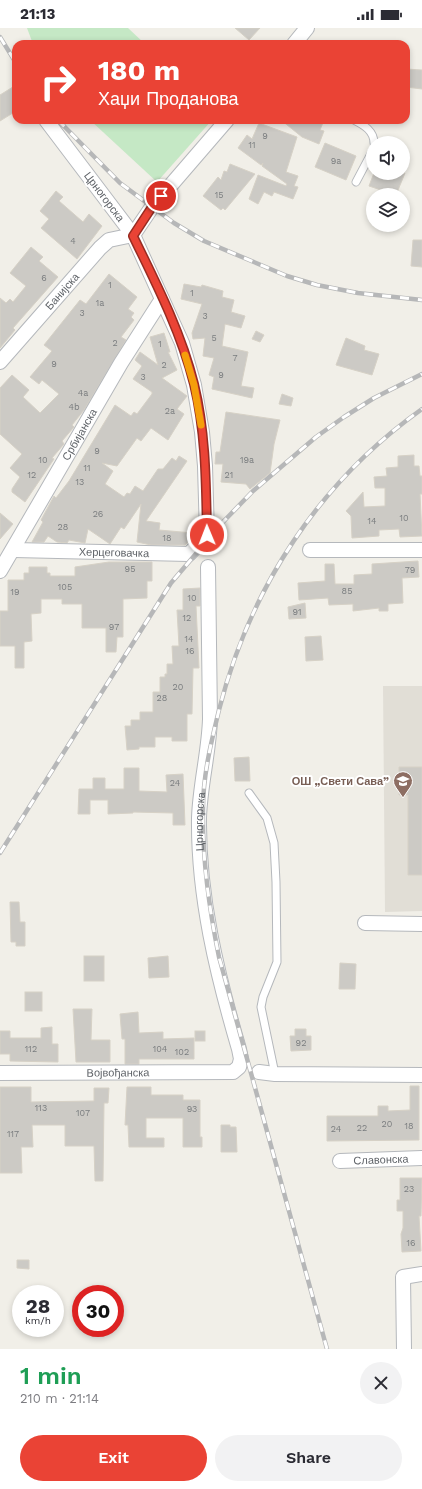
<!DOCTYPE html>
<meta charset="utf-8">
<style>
body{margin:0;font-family:"Work Sans",sans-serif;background:#f2f2f3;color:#2b2b33;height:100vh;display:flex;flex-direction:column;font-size:15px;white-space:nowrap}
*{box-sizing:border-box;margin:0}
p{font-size:13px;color:#7c7c81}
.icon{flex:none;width:22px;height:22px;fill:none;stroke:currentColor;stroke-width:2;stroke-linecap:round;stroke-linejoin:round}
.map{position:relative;height:1321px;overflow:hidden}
.details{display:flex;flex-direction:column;background:#fff;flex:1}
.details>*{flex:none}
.top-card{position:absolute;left:12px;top:12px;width:398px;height:84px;border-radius:12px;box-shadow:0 2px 6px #0003;background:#ea4335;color:#fff;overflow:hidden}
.tools{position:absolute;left:366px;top:108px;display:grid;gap:8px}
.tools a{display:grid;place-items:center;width:44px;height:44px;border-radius:50%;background:#fff;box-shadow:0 2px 6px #0003;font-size:20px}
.speed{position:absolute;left:12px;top:1257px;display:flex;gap:8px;font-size:20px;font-weight:700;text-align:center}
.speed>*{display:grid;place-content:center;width:52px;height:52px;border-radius:50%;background:#fff;box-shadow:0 2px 6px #0003;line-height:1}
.speed small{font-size:10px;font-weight:400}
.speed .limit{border:6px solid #d22;background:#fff;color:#111}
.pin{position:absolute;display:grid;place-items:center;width:34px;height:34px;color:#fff;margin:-17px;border:2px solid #fff;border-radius:50%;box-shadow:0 1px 4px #0007}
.me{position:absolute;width:44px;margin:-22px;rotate:359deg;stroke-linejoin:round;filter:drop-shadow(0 0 3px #0008)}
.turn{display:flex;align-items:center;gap:14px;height:84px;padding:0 20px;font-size:18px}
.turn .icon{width:52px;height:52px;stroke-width:2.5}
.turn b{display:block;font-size:28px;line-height:34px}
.round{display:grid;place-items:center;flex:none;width:42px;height:42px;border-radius:21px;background:#f2f2f3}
.head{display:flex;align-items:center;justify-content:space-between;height:68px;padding:0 20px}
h1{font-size:24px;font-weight:600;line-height:30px;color:#1e9e55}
.action{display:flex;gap:8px;margin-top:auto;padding:8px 20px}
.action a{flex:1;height:46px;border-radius:24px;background:#ea4335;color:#fff;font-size:16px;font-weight:600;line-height:46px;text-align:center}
.action a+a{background:#f2f2f3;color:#2b2b33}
.status{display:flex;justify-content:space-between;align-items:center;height:28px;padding:0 20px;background:#fff;direction:ltr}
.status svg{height:11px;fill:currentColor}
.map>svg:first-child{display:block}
</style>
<div class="status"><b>21:13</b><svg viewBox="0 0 49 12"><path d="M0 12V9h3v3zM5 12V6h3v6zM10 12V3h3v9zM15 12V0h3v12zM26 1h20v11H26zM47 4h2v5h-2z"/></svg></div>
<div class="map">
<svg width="422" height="1321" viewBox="0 0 422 1321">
<rect width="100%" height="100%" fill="#f1efe8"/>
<!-- education -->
<polygon fill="#e1ded6" points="383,658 422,658 422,883 385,884"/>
<!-- green -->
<g fill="#c5e8c5">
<polygon points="27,0 128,0 145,16 33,16"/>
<polygon points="90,92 212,92 157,154"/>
</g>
<!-- building -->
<g fill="#cccac5" stroke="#d6d1c6">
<polygon points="235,0 260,0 249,12"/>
<polygon points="406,41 422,42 422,61 406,59"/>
<polygon points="16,57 16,83 0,93 0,67"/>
<polygon points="281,92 324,92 320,102 324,103 319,116 302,109"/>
<polygon points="259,95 297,109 286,144 298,148 294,158 298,159 293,171 274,164 272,168 264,164 258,176 249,171 258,147 286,158 287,156 262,138 263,135 261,137 238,120 247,107 252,111"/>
<polygon points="325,115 356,128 346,152 315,139"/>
<polygon points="230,136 255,146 225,182 223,180 221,182 203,168 218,149 221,152 224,143 227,144"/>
<polygon points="374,145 405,145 396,167 369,158"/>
<polygon points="56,163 63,169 59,173 83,194 89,186 102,198 77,231 41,200 49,191 40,183"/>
<polygon points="413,212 422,212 422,239 411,238"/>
<polygon points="31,219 43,229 39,233 58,249 13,300 15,302 0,320 0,270 6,275 10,271 13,274 26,258 10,245"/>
<polygon points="109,246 137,269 128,281 134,285 131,289 134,292 121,309 126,312 84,382 72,397 74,399 62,413 64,416 52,430 54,431 25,474 12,464 12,461 20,449 10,440 22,426 0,406 0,360 12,347 29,362 23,369 40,385 59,366 42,352 39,356 30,349 52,323 44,317 80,272 86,276"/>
<polygon points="184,256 201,259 202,257 223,263 222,269 234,272 231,284 245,288 241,300 225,296 222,318 248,324 241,358 254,360 252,370 212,361 214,349 209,347 214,330 203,328 205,310 193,311 192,305 202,276 181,271"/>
<polygon points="256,303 264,307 260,314 252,311"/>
<polygon points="164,305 170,324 168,324 177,342 162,350 187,368 177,381 184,386 168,412 151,400 141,413 137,410 117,438 102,435 113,443 105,456 124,469 127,465 130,466 135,458 143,463 158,441 163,441 172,430 176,433 179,428 187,433 146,493 160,495 159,502 193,505 192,510 185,517 151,517 137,514 141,476 124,501 121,499 110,516 88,501 85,515 69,512 67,515 57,514 48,508 44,514 32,514 43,494 41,492 54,468 56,470 69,453 115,377 131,388 134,384 137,386 152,366 152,364 133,351 142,338 135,332 140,324 158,337 150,309"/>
<polygon points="346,310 365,318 364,322 379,326 372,347 336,337"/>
<polygon points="282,366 293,370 291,378 279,376"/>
<polygon points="226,384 280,392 274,416 270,445 250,461 246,456 221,454 223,436 215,436 216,424 220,424"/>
<polygon points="414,427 414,438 419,438 420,448 422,448 422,466 420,466 422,508 400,509 399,501 379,502 379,508 352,510 351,488 346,483 363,464 364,479 385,478 385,460 375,460 374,449 387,448 386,440 398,439 398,428"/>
<polygon points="0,485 13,496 0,511"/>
<polygon points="418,533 419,549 402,550 403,575 388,576 388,583 379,583 379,580 353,583 353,576 329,577 328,570 299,572 298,555 325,553 325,536 334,536 335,556 354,556 354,547 372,546 372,536"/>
<polygon points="109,534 152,534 152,553 147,553 147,570 123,571 123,609 117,609 116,624 106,624 106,600 82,600 82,576 62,576 62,571 41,571 41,585 31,586 32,613 24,614 24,640 15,640 15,618 0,618 0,583 8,583 8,552 24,552 24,545 29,545 29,539 47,539 47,545 50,545 50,548 75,548 75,539"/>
<polygon points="200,560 200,578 196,578 199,640 193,640 192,686 187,686 187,713 172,713 172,709 155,709 155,719 139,719 139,721 127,722 125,698 131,698 131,692 140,692 140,684 153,684 153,664 160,664 160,649 165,649 165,646 167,646 167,636 173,636 172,618 179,618 177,582 183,582 183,561"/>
<polygon points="305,575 306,590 289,591 288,579"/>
<polygon points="321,608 323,632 306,633 305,609"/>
<polygon points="249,729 250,753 235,753 234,730"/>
<polygon points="399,739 422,739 422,847 408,847 408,767 399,767"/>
<polygon points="124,740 139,740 139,763 167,764 166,747 183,746 185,797 173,797 173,785 133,784 133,785 108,786 108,772 90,772 90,786 78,786 79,761 93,761 93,750 105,750 105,761 124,761"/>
<polygon points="10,874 19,874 20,894 25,894 25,918 16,918 16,914 11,914"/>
<rect x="84" y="928" width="20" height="25"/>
<polygon points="168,928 169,949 149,950 148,930"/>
<polygon points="340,935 356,936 355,961 339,961"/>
<rect x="25" y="964" width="17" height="19"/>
<polygon points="73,981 92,981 91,1012 110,1012 110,1034 76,1034"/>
<polygon points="138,984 139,1005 163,1004 163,1011 194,1010 194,1031 139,1031 139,1036 125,1036 125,1011 122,1011 120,986"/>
<polygon points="52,999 52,1016 58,1016 58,1034 10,1033 10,1026 0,1026 0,1003 10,1003 10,1010 41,1010 41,1000"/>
<polygon points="295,1001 306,1001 306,1008 311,1008 311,1022 291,1023 290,1008 295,1008"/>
<rect x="195" y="1003" width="10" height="10"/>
<polygon points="410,1058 419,1058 419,1112 327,1113 327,1088 378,1088 378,1078 388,1078 388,1083 410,1082"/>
<polygon points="0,1059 31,1059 31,1074 94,1073 94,1060 109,1060 108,1075 104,1075 103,1153 95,1153 94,1118 65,1118 65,1097 32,1097 33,1119 21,1119 22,1145 0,1145"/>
<polygon points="127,1059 151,1059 151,1067 183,1067 183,1072 200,1072 200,1109 202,1109 202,1119 183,1119 183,1090 146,1090 146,1110 164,1110 164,1119 129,1119 128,1097 125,1097"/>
<polygon points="221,1097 230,1097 230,1099 236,1099 237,1124 221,1124"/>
<polygon points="400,1150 422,1150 421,1188 419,1188 421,1223 402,1224 401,1206 403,1200 403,1183 397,1183 397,1172 400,1172"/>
<polygon points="17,1232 29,1232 29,1241 17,1240"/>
</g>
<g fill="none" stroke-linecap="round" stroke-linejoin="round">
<defs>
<g id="service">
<path d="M354,92C364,97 374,103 374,115"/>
<polyline points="356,154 373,122"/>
<polyline points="249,765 267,790 274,815 276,854 277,934 263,969 261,979 275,1046"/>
</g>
<g id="minor">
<polyline points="294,16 307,0"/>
<polyline points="133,207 152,179 227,92"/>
<path id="s1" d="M0,334L100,220L109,212L133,207"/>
<path id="s2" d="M14,522L189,526L207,507L205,438L202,404L194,357L182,315L133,207L46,92"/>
<polyline points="310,522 422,522"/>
<path id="s3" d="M0,543L121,335L162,271"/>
<polyline points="365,895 422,896"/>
<polyline points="259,1044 275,1046 422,1047"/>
<path id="s4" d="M0,1045L233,1044L239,1039L241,1031L239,1021C217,946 198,868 199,790C200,757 209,724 210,691L208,539"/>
<path id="s5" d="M340,1133L422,1130"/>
<polyline points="404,1321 403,1249 422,1246"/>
</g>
</defs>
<!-- service casing -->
<use href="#service" stroke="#b5b8bc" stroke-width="9"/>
<!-- minor casing -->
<use href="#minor" stroke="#b5b8bc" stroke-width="16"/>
<!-- service -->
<use href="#service" stroke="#fff" stroke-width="7"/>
<!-- minor -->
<use href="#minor" stroke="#fff" stroke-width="14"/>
<defs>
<g id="rail">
<polyline points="0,9 16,35"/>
<polyline points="58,92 120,155 174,195 204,213 287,248 317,257 358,265 422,272"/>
<polyline points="0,825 171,555 223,494 253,463 316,409 344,389 374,370 422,346"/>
<path d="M327,1321L219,929C209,880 202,831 203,781C203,747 211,715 219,682C250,560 319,454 422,381"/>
</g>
</defs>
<!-- rail casing -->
<use href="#rail" stroke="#b6b7b8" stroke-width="4.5"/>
<!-- rail -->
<use href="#rail" stroke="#fff" stroke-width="3" stroke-dasharray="9" stroke-linecap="butt"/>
</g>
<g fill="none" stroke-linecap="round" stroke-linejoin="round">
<defs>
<path id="route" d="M161,168L152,179L133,208C156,255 181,304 194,356C206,405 206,456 207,507"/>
</defs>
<!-- route casing -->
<use href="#route" stroke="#982c22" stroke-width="10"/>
<!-- route -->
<use href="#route" stroke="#ea4335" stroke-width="7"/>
<!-- slow -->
<polyline stroke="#f59e0b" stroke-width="7" points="185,327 194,357 201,397"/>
</g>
<!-- icons -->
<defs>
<symbol id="school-pin" viewBox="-11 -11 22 30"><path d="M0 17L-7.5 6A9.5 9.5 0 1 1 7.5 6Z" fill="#8d6e63" stroke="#fff"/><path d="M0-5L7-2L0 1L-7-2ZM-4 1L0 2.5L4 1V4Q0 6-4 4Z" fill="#fff"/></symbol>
</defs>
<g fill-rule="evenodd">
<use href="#school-pin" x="392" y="742" width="22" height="30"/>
</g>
<g text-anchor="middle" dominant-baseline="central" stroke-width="4" stroke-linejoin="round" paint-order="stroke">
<!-- number labels -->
<g font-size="9" fill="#7a7d7f">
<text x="265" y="108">9</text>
<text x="252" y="117">11</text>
<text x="336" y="133">9a</text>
<text x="219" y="167">15</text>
<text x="73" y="213">4</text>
<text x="44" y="250">6</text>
<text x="110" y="257">1</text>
<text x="192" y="265">1</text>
<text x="100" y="275">1a</text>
<text x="82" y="285">3</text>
<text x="205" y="288">3</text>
<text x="214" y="310">5</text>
<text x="115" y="315">2</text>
<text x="160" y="316">1</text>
<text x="235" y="330">7</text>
<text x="54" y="336">9</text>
<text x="164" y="337">2</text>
<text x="221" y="347">9</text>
<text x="143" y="349">3</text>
<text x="83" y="365">4a</text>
<text x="74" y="379">4b</text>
<text x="170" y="383">2a</text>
<text x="97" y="423">9</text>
<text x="43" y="432">10</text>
<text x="247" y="432">19a</text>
<text x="87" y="440">11</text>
<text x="32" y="447">12</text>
<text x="229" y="447">21</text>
<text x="80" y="454">13</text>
<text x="98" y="486">26</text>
<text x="404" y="490">10</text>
<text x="372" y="493">14</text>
<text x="63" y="499">28</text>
<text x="167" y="510">18</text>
<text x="130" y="541">95</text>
<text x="410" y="542">79</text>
<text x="65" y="559">105</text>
<text x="347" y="563">85</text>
<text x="15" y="564">19</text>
<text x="192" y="570">10</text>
<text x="297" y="584">91</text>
<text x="187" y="590">12</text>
<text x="114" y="599">97</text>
<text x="189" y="611">14</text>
<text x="190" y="623">16</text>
<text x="178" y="659">20</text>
<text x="162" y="670">28</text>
<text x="175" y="755">24</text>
<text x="301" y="1015">92</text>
<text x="31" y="1021">112</text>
<text x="160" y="1021">104</text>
<text x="182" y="1024">102</text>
<text x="41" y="1080">113</text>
<text x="192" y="1081">93</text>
<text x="83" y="1085">107</text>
<text x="387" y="1096">20</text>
<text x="409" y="1098">18</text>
<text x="362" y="1100">22</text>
<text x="336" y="1101">24</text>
<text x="13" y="1106">117</text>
<text x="409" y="1161">23</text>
<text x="411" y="1215">16</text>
</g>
<!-- street labels -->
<g font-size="11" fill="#5f6368" stroke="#fff">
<text transform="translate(104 169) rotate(53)">Црногорска</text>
<text stroke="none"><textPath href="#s1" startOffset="94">Банијска</textPath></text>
<text stroke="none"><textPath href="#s3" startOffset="158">Србијанска</textPath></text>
<text stroke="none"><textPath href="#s2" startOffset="100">Херцеговачка</textPath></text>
<text stroke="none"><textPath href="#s4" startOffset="491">Црногорска</textPath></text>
<text stroke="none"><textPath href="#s4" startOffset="118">Војвођанска</textPath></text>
<text stroke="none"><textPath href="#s5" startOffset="41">Славонска</textPath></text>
</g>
<!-- education labels -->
<g font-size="11" font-weight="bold" fill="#785e54" stroke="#fff" text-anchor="end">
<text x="389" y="753">ОШ „Свети Сава”</text>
</g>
</g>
</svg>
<div class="tools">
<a><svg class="icon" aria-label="sound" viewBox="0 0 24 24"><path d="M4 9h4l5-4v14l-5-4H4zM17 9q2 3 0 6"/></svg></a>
<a><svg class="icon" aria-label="layers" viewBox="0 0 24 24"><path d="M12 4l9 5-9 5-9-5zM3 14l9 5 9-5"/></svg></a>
</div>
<div class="speed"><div>28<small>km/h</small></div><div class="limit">30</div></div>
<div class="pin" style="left:161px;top:168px;background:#d93025"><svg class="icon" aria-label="arrive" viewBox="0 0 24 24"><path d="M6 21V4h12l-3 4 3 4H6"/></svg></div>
<svg class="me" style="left:207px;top:507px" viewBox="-20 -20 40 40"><circle r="17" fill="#ea4335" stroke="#fff" stroke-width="3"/><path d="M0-11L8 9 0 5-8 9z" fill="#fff"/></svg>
<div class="top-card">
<div class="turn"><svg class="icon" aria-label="right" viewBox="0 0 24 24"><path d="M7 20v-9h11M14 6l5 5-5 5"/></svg><div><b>180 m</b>Хаџи Проданова</div></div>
</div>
</div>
<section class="details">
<div class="head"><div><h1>1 min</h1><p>210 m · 21:14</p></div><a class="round"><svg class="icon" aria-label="close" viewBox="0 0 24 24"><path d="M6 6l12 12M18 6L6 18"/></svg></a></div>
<div class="action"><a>Exit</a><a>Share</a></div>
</section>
